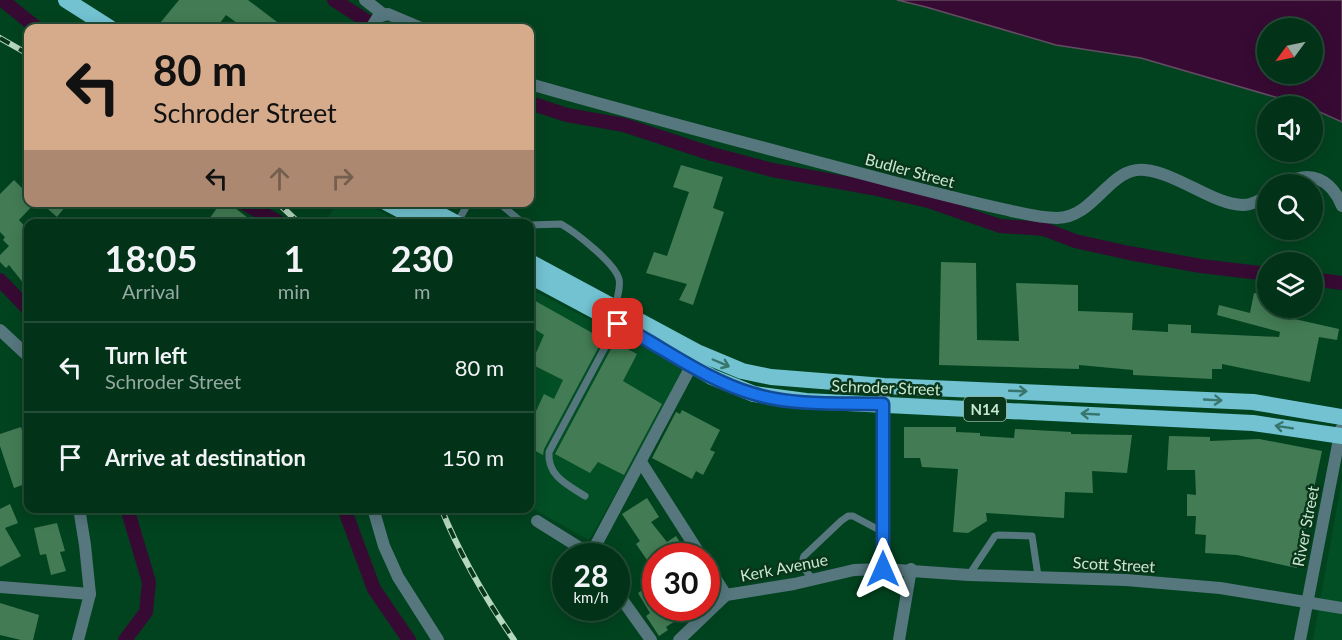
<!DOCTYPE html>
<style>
body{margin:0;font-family:Lato,sans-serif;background:#0c3a20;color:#f1f3f6;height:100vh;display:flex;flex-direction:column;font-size:22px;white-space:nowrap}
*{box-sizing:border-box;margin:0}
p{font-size:20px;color:#96aaa1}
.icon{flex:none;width:33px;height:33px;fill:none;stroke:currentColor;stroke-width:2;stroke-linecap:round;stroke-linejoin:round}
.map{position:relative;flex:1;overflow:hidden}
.details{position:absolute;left:24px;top:219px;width:510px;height:294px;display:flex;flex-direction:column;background:#023217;border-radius:12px;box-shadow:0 3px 15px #0003,0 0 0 2px #234d36}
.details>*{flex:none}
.hud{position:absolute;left:24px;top:24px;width:510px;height:183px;border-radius:12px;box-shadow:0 3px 15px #0003,0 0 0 2px #234d36;background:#d6ab8b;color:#111;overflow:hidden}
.needle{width:39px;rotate:237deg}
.tools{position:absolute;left:1257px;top:18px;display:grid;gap:12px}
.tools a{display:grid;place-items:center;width:66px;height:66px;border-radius:50%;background:#023217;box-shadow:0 3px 15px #0003,0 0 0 2px #234d36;font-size:30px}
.speed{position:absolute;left:552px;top:543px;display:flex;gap:12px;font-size:30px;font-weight:700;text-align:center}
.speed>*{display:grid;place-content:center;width:78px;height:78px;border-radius:50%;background:#023217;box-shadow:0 3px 15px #0003,0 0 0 2px #234d36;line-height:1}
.speed small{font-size:15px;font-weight:400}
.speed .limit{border:9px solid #d22;background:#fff;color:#111}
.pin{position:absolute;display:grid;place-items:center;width:51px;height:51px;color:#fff;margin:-26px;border-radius:12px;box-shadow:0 3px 9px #0006}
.me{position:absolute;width:66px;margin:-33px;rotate:0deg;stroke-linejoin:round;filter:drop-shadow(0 0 4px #0008)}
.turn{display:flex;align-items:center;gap:21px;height:126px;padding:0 30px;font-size:27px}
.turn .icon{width:78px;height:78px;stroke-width:2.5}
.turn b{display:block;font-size:42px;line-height:51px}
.lanes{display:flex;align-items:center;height:57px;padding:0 30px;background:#0003;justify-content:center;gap:30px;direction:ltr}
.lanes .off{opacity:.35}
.eta{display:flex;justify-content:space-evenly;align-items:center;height:102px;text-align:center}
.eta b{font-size:36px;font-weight:700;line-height:42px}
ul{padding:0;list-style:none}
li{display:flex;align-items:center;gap:18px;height:90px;padding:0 30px;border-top:2px solid #234d36}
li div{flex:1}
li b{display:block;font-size:22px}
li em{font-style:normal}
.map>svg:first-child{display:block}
</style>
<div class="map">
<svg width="1342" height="640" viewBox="0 0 1342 640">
<rect width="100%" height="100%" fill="#02431f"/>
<!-- built -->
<g fill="#034f25">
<polygon points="336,203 363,203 404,223 333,223 328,218"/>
<polygon points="530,289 686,369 589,540 530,507"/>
<polygon points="1342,480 1342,640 1313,640"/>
</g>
<!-- water -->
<path fill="#370a33" stroke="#634d62" stroke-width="1.5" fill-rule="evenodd" d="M897,0H1342V122L1313,109L1312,106H1306L1141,58L1056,45L926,7ZM1268,28H1312V74H1268Z"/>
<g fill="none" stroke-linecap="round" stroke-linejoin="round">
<!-- canal -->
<g stroke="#370a33" stroke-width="14">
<polyline points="2,0 37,28"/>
<polyline points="334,0 378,28"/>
<polyline points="530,103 567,115 624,125 712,154 772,170 872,188 928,201 1000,226 1044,229 1075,241 1129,253 1201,266 1268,274"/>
<polyline points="242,202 282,224"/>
<polyline points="1312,279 1342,283"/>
<polyline points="0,280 28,309"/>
<polyline points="344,508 374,589 409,640"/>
<polyline points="125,640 146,612 149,582 127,508"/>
</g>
</g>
<!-- building -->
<g fill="#437c54">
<polygon points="179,0 248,0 285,28 244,28 226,15 216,28 205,28 199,23 196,26 191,22 187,28 156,28"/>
<polygon points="681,165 723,177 713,208 724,212 693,305 679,300 687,284 646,273 654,252 667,256 689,192 673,187"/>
<polygon points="14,180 28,194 28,202 36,202 19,220 28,230 28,289 9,265 6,268 0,262 0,255 9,246 3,240 5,237 0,232 0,194"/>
<polygon points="40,202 69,202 57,217"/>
<polygon points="221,202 227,202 256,224 218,224 210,218"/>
<polygon points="941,262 976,263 977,340 1019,341 1016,283 1078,285 1078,311 1133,313 1132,330 1168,332 1168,324 1191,325 1191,333 1279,337 1280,332 1217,315 1219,305 1250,313 1254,293 1268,295 1268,308 1292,308 1290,318 1339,329 1337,340 1319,337 1310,382 1222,364 1222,369 1212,369 1212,379 1133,375 1133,370 1079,365 1079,369 939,365"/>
<polygon points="530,298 603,339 544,449 543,455 530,448 530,424 544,394 554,399 563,380 531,364 544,335 530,326"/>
<polygon points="616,343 637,354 623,381 662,404 624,475 598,462 590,473 555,454 613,345 614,346"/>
<polygon points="682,410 720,430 710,450 715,452 703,475 696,471 692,479 652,458 676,412 680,414"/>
<polygon points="21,427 28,450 28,483 14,488 0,446 0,434"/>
<polygon points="904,427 956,427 956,432 980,433 980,436 1014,438 1015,429 1071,432 1071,434 1132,435 1127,473 1092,471 1093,493 1065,492 1064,518 986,513 987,521 968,533 953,532 958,469 922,467 920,458 904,458"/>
<polygon points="1169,436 1210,437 1210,441 1259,439 1322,451 1297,568 1237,555 1205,553 1206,535 1195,534 1196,516 1187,516 1187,494 1196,495 1195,470 1167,470"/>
<polygon points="647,498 659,517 651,522 667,542 676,536 689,556 656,556 656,573 636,544 640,541 622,514"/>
<polygon points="10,504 18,523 5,528 21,556 0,567 0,509"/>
<polygon points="57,523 65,551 60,552 66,571 51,575 46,554 40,555 34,528"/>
<polygon points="656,581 656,608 695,608 666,627 668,630 659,636 646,616 650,613 638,593"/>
<polygon points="0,603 39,615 33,640 21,640 0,635"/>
</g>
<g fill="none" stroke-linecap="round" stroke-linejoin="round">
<!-- service -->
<g stroke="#56777e" stroke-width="7">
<polyline points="498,202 524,224"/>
<polyline points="457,223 469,202"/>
<path d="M530,225L561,224C575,232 615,263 619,279C621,287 617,298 615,307"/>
<path d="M585,496C568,485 547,476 549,452L618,323"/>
<polyline points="969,575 995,536 998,535 1032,536 1038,576"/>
<path d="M813,579C807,573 800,565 804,556L841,521L848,516H853L883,532"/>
</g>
<!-- minor -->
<g stroke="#56777e" stroke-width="12">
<polyline points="365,0 383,14"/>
<polyline points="371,28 378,17 388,14 421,28"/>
<path d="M530,84C641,116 754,145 867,175C912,187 957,199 1003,209C1021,213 1039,218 1057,218C1096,217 1109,166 1145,170C1177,173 1214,205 1243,205C1252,205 1260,200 1268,195"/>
<path d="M1285,184C1310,169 1331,179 1342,206"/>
<polyline points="0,330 28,356"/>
<polyline points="641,462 701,556"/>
<polyline points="373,508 384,546 398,577 438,640"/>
<polyline points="537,521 593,556"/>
<polyline points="591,554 695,359"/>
<polyline points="706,564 726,595 794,584 854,570 883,569 969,575 1126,580 1220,588 1342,608"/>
<polyline points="883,569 884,386"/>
<polyline points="0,587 90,594"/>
<polyline points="616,591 651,640"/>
<polyline points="78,640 90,594 85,545 79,508"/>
<polyline points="679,640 726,595"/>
<polyline points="899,640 911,569"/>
<polyline points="1300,640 1341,429"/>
</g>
<!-- trunk -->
<g stroke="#72c2d1" stroke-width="16">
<polyline points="66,0 110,28"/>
<polyline points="385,202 427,224"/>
<polyline points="417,202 458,224"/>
<polyline points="530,262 699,353 742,371 771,377 884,386 1253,402 1342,417"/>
<polyline points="530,276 642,336 712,377 754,394 806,401 1253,423 1342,436"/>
</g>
<defs>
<g id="rail">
<polyline points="0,38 28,54"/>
<polyline points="277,202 300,224"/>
<path d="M441,508C460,555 485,598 514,640"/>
</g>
</defs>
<!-- rail casing -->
<use href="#rail" stroke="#b6d7bf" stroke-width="6"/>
<!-- rail -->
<use href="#rail" stroke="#09361a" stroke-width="4" stroke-dasharray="11" stroke-linecap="butt"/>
</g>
<!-- one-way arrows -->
<defs><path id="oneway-shaft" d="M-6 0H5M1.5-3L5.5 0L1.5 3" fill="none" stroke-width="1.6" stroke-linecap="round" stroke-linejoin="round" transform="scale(1.5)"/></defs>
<g stroke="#38756c">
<use href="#oneway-shaft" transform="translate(721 363) rotate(23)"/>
<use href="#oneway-shaft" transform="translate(1018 391) rotate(2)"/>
<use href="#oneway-shaft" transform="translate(1213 400) rotate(3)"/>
<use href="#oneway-shaft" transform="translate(1090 414) rotate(-177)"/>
<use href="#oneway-shaft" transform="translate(1284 427) rotate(-171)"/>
</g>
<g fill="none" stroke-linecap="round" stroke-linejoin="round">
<defs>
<path id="route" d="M618,324C663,347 705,380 754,394C794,406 841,403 883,404V569"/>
</defs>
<!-- route casing -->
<use href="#route" stroke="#114b97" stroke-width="15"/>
<!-- route -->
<use href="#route" stroke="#1a73e8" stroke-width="10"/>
</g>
<g text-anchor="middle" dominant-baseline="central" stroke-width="5" stroke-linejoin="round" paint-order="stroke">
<!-- shield labels -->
<rect fill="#09361a" stroke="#90b39a" stroke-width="1.5" x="964" y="397" width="42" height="24" rx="4.5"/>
<g font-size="15" font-weight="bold" fill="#cae8d1">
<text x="985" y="409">N14</text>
</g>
<!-- street labels -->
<g font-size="16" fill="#cae8d1" stroke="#09361a">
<text transform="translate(910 170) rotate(15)">Budler Street</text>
<text transform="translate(886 387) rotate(2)">Schroder Street</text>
<text transform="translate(1305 526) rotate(-79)">River Street</text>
<text transform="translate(1114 564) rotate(3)">Scott Street</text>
<text transform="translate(784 567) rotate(-11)">Kerk Avenue</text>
</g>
</g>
</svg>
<div class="tools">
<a><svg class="needle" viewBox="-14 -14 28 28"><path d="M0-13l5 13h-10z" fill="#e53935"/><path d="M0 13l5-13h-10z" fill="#96aaa1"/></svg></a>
<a><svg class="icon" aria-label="sound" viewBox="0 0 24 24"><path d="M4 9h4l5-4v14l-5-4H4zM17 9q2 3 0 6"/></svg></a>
<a><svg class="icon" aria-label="search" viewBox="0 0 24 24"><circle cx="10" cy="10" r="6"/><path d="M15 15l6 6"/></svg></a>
<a><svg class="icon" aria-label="layers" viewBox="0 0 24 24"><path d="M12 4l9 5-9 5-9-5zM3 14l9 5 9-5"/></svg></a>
</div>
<div class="speed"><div>28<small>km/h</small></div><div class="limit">30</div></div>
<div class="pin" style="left:618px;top:324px;background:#d93025"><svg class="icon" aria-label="arrive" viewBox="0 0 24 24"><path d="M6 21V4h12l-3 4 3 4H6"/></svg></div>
<svg class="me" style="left:883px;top:569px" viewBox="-20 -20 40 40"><path d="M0-17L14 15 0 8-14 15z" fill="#1a73e8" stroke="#fff" stroke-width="4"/></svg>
<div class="hud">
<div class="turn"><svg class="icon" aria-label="left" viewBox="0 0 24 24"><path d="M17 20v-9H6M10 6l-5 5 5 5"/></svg><div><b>80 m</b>Schroder Street</div></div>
<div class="lanes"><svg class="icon" aria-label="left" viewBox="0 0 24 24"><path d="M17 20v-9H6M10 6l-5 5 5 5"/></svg><svg class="icon off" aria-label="ahead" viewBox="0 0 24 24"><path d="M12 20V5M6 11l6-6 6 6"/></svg><svg class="icon off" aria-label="right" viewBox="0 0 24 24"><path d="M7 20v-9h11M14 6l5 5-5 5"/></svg></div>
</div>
<section class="details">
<div class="eta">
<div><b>18:05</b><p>Arrival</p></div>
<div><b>1</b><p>min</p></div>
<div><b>230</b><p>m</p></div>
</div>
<ul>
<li><svg class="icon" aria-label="left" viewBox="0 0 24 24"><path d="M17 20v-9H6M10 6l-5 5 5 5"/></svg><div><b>Turn left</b><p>Schroder Street</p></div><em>80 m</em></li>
<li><svg class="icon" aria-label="arrive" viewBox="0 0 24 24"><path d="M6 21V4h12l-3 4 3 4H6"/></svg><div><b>Arrive at destination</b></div><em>150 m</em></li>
</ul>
</section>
</div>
